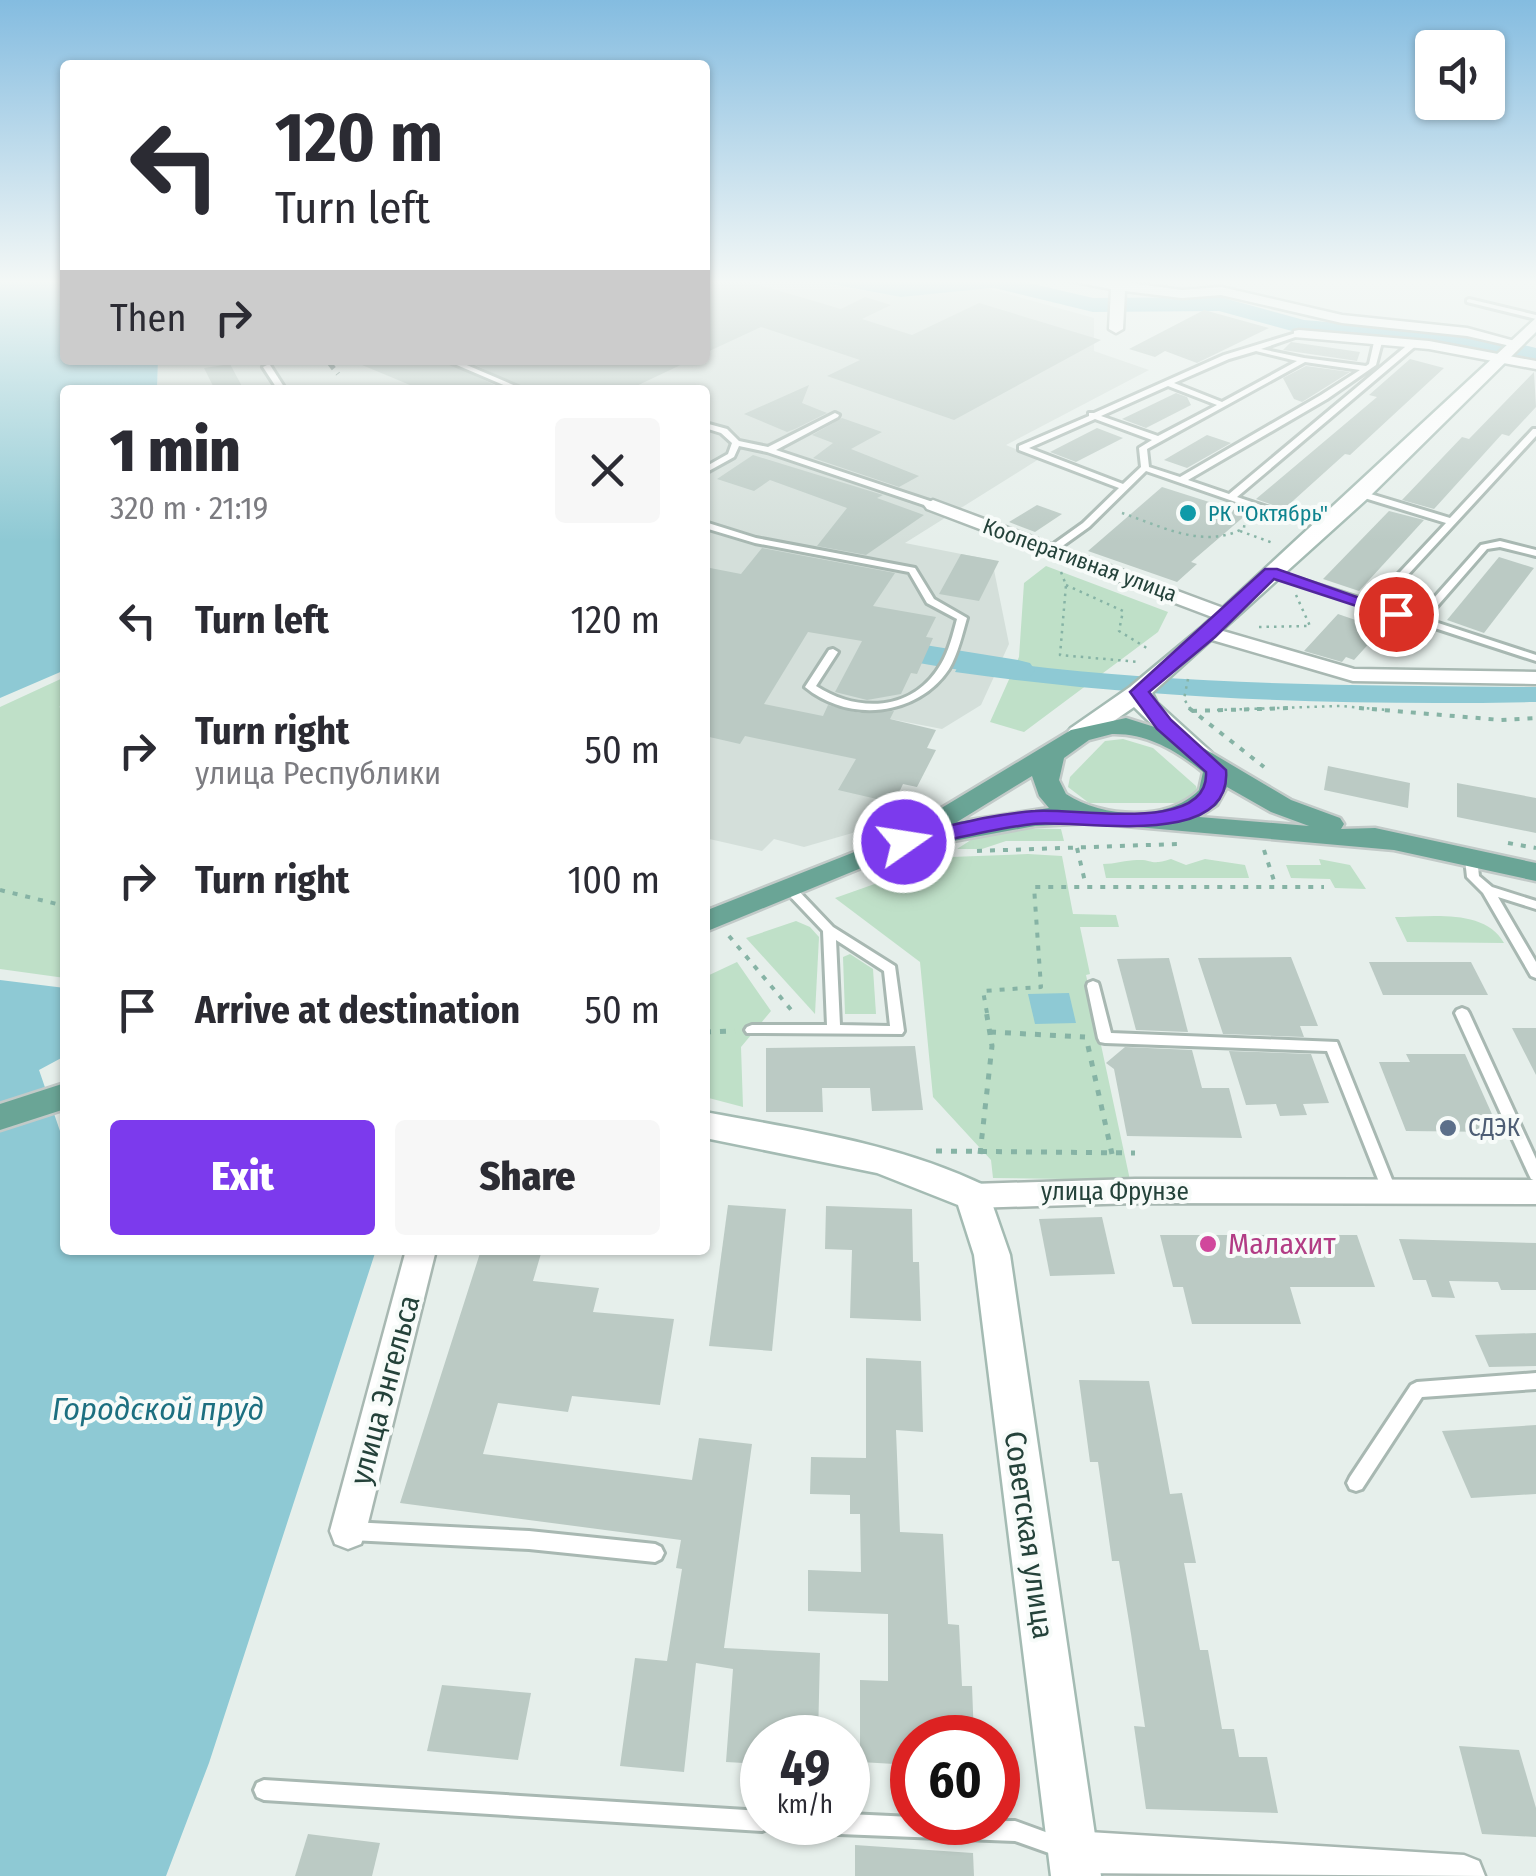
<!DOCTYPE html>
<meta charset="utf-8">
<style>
body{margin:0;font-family:"Fira Sans Condensed",sans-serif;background:#f7f7f7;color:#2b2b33;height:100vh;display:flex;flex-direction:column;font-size:38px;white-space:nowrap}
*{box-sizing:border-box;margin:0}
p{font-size:32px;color:#7c7c81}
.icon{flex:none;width:55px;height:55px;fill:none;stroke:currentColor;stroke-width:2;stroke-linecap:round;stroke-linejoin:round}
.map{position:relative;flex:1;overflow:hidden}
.drawer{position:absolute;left:60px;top:385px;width:650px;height:870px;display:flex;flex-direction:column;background:#fff;border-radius:10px;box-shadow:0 2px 8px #0004}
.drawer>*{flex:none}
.banner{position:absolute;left:60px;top:60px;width:650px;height:305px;border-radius:10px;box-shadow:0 2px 8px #0004;background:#fff;color:#2b2b33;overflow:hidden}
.tools{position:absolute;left:1415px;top:30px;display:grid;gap:20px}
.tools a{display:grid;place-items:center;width:90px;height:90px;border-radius:10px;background:#fff;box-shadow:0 2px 8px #0004;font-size:50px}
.speed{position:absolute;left:740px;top:1715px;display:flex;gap:20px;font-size:50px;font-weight:700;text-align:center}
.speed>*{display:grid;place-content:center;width:130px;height:130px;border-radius:50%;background:#fff;box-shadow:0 2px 8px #0004;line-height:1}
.speed small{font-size:25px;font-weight:400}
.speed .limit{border:15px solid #d22;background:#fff;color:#111}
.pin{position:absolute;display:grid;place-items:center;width:85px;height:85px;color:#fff;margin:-42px;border:5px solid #fff;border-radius:50%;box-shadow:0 2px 10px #0007}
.me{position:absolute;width:110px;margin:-55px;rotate:77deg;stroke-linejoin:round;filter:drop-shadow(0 0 8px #0008)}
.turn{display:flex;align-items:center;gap:35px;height:210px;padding:0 50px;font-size:45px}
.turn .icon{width:130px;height:130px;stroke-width:2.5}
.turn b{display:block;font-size:70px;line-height:85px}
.then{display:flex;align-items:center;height:95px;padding:0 50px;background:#0003;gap:20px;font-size:38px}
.round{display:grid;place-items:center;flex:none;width:105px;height:105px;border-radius:10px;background:#f7f7f7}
.head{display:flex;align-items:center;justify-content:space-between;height:170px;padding:0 50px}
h1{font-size:60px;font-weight:800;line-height:75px}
.cta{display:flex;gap:20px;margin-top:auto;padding:20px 50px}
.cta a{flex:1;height:115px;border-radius:10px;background:#7c3aed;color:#fff;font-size:40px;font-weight:800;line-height:115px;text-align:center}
.cta a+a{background:#f7f7f7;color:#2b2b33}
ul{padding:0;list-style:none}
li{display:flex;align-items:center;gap:30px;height:130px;padding:0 50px}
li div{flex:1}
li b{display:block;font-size:38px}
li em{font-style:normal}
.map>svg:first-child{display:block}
</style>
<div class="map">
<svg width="1536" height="1876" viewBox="0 0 1536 1876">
<rect width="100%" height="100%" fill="#e6efeb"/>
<!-- built -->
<polygon fill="#d4dfda" points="705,280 804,280 901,297 983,287 1094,318 1094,351 1149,370 1006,445 1039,459 905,543 992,560 1009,644 981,705 942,729 880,717 893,803 887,823 804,847 774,839 762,851 705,838 705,390 157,390 158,360 705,360"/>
<!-- green -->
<g fill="#bfe0c8">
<polygon points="1046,566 1168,612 1158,632 1024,732 990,722 1019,657 1024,583"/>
<polygon points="65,677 65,703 59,707 65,709 65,978 0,969 0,707"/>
<polygon points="1123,739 1153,748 1196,786 1198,793 1185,803 1089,803 1068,787 1070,777 1105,741"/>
<polygon points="1006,828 1061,829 1064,841 1006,841 982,849 957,849 980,834"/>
<polygon points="1028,854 1062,856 1073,914 1116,915 1119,927 1080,927 1090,974 1086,975 1130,1180 993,1178 991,1160 933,1097 920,962 835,898 951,857"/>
<path d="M1171,859L1186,865L1205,859L1245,865L1249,878H1106L1103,864C1115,864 1126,860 1137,860C1153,859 1150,866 1171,859Z"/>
<polygon points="1319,859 1350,865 1366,889 1335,888 1330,879 1291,878 1286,865 1321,865"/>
<path d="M1395,917C1429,917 1485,908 1504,943L1407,942Z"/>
<polygon points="796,921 810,927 819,937 815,1014 746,938"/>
<polygon points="850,954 873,969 876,1014 845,1014 843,957"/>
<polygon points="737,962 771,1011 741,1047 743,1107 705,1097 705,977"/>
</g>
<!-- water -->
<g fill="#8ec9d4">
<polygon points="0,280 65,280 65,360 158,360 157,390 65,390 65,670 0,698"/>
<polygon points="809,280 1018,280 1011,286 901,297"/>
<path d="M963,657C1152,686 1345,685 1536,687V702C1342,706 1147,699 955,672Z"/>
<polygon points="0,980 65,988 65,1056 39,1070 60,1131 65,1131 65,1250 376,1250 209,1763 166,1876 0,1876"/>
<polygon points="1069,993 1076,1023 1035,1024 1028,994"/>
</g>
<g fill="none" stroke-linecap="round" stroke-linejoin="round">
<!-- river -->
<g fill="#8ec9d4" fill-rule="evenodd">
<polygon points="979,280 1016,280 1093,298 1220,297 1304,320 1489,336 1536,348 1536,362 1489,350 1303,334 1219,311 1093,312 982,285"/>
<polygon points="925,645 1018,660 1030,663 1035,670 1030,677 1018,680 913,662 908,655 913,648"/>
</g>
</g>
<!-- building -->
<g fill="#bbcac4">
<polygon points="705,280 742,280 841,309 865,297 891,305 862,319 912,335 979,303 1101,340 954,420 827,376 860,360 761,327 705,353"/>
<polygon points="1204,310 1269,328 1197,363 1165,351 1155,357 1129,349"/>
<polygon points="1291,342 1360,352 1357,361 1283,350"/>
<polygon points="1410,359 1444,368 1350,455 1345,454 1284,509 1256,499 1377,397 1369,395"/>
<polygon points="350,360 442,360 505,390 422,390"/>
<polygon points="465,360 691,360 628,390 528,390"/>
<polygon points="230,364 244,390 215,390 204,368"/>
<polygon points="1306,366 1350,372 1302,402 1294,399 1283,378"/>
<polygon points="1534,372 1536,407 1509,436 1502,434 1434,509 1402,500 1462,437 1469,439"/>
<polygon points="809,385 802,403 827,413 795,429 787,432 744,414"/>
<polygon points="1176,393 1187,397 1191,405 1146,428 1122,419"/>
<polygon points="842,418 882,432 851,449 919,476 899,487 813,458 833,443 812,435"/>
<polygon points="1097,428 1123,438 1076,462 1050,452"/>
<polygon points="1207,435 1231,443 1187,468 1164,460"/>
<polygon points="753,455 883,495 877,498 924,515 866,555 817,546 847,508 770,480 754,491 717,479"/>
<polygon points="1162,487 1247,514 1191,562 1197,564 1177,582 1088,551"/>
<polygon points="1037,505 1062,514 1035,532 1009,522"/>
<polygon points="1389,511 1424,520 1359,591 1323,579"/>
<polygon points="762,548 895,573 873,606 936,617 926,637 933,638 917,674 911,673 901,694 867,700 835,692 862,641 808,632 764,704 823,716 828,705 860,713 894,711 890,719 936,730 927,748 936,750 917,787 903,784 894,803 838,790 856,759 745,736 740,744 705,736 705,567 741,574"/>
<polygon points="961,554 999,561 979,601 939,594"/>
<polygon points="1499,557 1534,568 1484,633 1447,620"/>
<polygon points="1338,614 1373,626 1364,636 1373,639 1354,660 1346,657 1342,662 1304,651"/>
<polygon points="1328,766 1410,783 1408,808 1324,790"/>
<polygon points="1457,783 1536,798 1536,833 1457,817"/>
<polygon points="1291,957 1318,1026 1300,1026 1304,1037 1223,1034 1198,958"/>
<polygon points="1169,958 1188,1032 1136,1030 1117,959"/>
<polygon points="1369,962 1471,962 1488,995 1383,995"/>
<polygon points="1512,1028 1536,1028 1536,1075"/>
<polygon points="915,1046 923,1110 872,1111 870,1088 822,1088 823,1112 766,1112 766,1048"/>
<polygon points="1125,1047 1192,1050 1202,1088 1229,1088 1242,1138 1127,1136 1114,1069 1106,1063"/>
<polygon points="1229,1051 1311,1054 1329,1103 1303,1104 1307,1115 1280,1116 1276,1104 1246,1105"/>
<polygon points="1406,1054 1465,1054 1500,1132 1406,1131 1379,1062 1410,1062"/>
<polygon points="728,1205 786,1209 772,1351 709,1346"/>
<polygon points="826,1206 912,1209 913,1262 919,1262 921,1321 850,1318 852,1250 825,1249"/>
<polygon points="1102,1217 1115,1274 1050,1276 1039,1219"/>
<polygon points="1160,1235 1357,1235 1375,1287 1290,1287 1301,1324 1192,1324 1183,1287 1173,1287"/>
<polygon points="1399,1239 1536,1243 1536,1290 1501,1290 1498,1282 1449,1281 1455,1298 1432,1297 1426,1280 1413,1280"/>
<polygon points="481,1250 542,1250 533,1281 599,1288 593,1312 674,1319 660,1405 572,1396 568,1412 498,1403 483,1454 692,1480 699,1438 752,1444 724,1648 820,1653 818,1738 762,1738 762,1764 726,1762 733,1669 696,1663 684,1772 620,1766 635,1658 667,1661 682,1569 676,1568 681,1540 400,1503"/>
<polygon points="1536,1333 1536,1366 1489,1367 1475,1335"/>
<polygon points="866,1358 921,1361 923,1432 896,1430 900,1532 943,1534 948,1624 959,1625 962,1686 972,1686 974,1738 912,1738 912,1765 860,1762 860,1680 888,1681 888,1614 808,1611 808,1570 861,1572 860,1514 850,1514 850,1495 810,1494 811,1457 866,1458"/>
<polygon points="1079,1380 1149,1381 1170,1494 1182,1493 1196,1563 1184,1563 1200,1650 1208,1650 1222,1729 1234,1729 1239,1757 1267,1757 1278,1813 1146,1809 1134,1726 1145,1727 1131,1634 1119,1561 1112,1561 1098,1462 1090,1462"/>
<polygon points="1536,1425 1536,1494 1471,1498 1442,1431"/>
<polygon points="442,1685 531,1693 518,1760 427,1751"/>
<polygon points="1459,1746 1519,1750 1536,1808 1536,1837 1482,1834"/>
<polygon points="308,1834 380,1843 372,1876 295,1876"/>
<polygon points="855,1845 973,1853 974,1876 855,1876"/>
</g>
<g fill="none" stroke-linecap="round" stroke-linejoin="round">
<defs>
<g id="lane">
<polygon points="1469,299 1536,315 1536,319 1467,302 1467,300"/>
<path d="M1299,332L1301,333V335L1261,349L1304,358L1366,366L1369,364L1374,342L1378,340L1382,342L1376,365L1327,399L1188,480L1229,494L1411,342L1418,344L1237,497L1285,513V517H1279L1146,471L1089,527L1054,552H1048V548L1083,523L1119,488L1019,450V446L1089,416V413H1094L1224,355ZM1256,351L1297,361L1222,402L1174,383L1229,359ZM1305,362L1360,370L1321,395L1180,477L1149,467L1147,449ZM1168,386L1217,405L1158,436L1101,416ZM1095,419L1152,440L1139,448L1141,467L1123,484L1029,448Z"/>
<polygon points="445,360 455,360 525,390 515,390"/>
<polygon points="267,365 270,365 286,390 278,390 263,367"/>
<polygon points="835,413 839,415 838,417 776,450 936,503 936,507 930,507 767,452 739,446 734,457 705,473 705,467 728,454 732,443 721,433 705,428 705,423 727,429 739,441 768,447"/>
<polygon points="1533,429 1536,429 1536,436 1380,605 1417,617 1481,545 1500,541 1536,550 1536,556 1500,547 1487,549 1426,619 1536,655 1536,661 1266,573 1268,571 1274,571 1372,602 1446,523 1358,496 1358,492 1364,492 1450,518"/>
<path d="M705,522L756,538L915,568L934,599L967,618C962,635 958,654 949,669C917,717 848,723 805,687L829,650L833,649L838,652L816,686C858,713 913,712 941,664C949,651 953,634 957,619L927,603L909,572L755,543L705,528Z"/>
<polygon points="1471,855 1477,859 1479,876 1492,887 1536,901 1536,909 1498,897 1536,962 1536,978 1531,976 1483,893 1467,877 1465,859"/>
<path d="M789,884L793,885L833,927L895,966L904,1031L902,1034L747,1033L745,1030L747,1027L752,1025H827L823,931L785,891L783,888L785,885ZM836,940L884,971L890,1026L840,1025Z"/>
<polygon points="1093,981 1098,983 1099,986 1111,1033 1337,1042 1397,1192 1395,1196 1390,1198 1385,1196 1383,1192 1327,1051 1105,1043 1100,1042 1098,1038 1087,986 1088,983"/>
<polygon points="1462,1008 1467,1010 1469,1013 1536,1159 1536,1181 1531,1179 1529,1175 1455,1013 1457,1010"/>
<polygon points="1536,1373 1536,1389 1422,1397 1362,1489 1356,1491 1350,1489 1347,1483 1350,1477 1411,1385 1417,1382"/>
<polygon points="351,1522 529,1531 655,1544 661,1547 664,1553 661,1559 655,1562 529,1549 351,1540 345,1537 342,1531 345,1525"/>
<polygon points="264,1780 762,1811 762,1822 772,1822 769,1828 762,1831 264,1800 257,1797 254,1790 257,1783"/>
<polygon points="848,1814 912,1817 912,1822 1015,1821 1070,1841 1073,1848 1070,1855 1063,1858 1015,1841 789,1832 782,1829 779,1822 848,1822"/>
</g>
<g id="street">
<polygon points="1065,280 1132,280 1130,283 1182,290 1221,287 1342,315 1467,328 1522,343 1515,347 1467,336 1342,323 1221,295 1182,298 1125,291 1123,329 1116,333 1109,329 1111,289"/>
<polygon points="1299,330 1429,341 1536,361 1536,369 1429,349 1294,337 1294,331"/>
<polygon points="933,500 1234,612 1237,616 1227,622 1220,620 927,509 924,505"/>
<polygon points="1209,627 1354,669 1536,672 1536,684 1353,681 1202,637 1202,629"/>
<polygon points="1135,1179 1536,1180 1536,1204 1135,1203 973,1208 963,1205 958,1196 963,1187 973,1184"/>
<polygon points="406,1250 436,1250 366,1531 361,1544 348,1549 335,1544 330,1531"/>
<polygon points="1072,1831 1464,1855 1479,1861 1485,1876 1072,1873 1057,1867 1051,1852 1057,1837"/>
</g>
<g id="secondary">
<polygon points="1536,318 1536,332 1368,498 1152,693 1157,703 1211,752 1215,758 1211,764 1193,764 1134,707 1089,738 1071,738 1067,733 1071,728 1130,687 1201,628"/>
<path d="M705,1112C801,1130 897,1143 986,1186L1010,1255L1101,1876H1051L974,1255L958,1205L877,1173L705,1138Z"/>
</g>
<g id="primary">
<path d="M1126,718L1183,736L1291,800L1340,818L1344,824L1341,829L1375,828L1536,863V881L1394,850L1092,823L1035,826L937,844L927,841L705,932V911L895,836L1071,730ZM1112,734C1147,733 1177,751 1203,772L1199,790C1168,822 1102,818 1066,794L1059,780L1064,758L1089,740ZM1032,776L1039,796L1049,808L957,822ZM1227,787L1271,812L1309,826L1199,817L1217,805Z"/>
<polygon points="65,1083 65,1109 0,1130 0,1104"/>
</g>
</defs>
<!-- lane casing -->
<use href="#lane" stroke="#a8b8b2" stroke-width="6"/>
<!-- street casing -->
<use href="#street" stroke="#a8b8b2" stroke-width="5"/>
<!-- secondary casing -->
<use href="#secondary" stroke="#a4bbb3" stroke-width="5"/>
<!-- primary casing -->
<use href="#primary" stroke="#c2cac8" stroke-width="5"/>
<!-- path-far2 -->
<g stroke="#86b3a5" stroke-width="2.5" stroke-dasharray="2.5 5" stroke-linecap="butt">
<path d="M1122,513C1161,526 1204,550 1244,528L1245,518"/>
<polyline points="1240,531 1273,543"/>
<polyline points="1061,572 1066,585 1060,655 1139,662"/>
<polyline points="1066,585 1123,611 1119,631 1150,650"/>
<polyline points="1259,627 1310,626 1296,595"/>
<polyline points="1188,679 1184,699 1191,710"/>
<polyline points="1217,710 1340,706 1388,710"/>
</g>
<!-- path-far1 -->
<g stroke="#86b3a5" stroke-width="4" stroke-dasharray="5 8" stroke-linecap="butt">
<polyline points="1189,708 1264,767"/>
<polyline points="1359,708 1501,720 1536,718"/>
<polyline points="1192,711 1291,708"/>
<polyline points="1508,843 1536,848"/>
<polyline points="1077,848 1086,886"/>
<polyline points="1264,850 1276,887"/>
<polyline points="977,851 1177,844"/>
<polyline points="895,869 933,857"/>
<polyline points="0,890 65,906"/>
<polyline points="729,936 793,1012"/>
<polyline points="987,1013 983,991 1041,987 1034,887 1324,887"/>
</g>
<!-- path -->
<g stroke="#86b3a5" stroke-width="5" stroke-dasharray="6 9" stroke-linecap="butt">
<polyline points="705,1032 735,1031"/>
<polyline points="990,1032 1085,1037"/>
<polyline points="1088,1046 1112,1154"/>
<polyline points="936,1151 1135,1153"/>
<polyline points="980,1154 992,1046 986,1010"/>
</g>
<!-- lane -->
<use href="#lane" fill="#fff" fill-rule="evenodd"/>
<!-- street -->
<use href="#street" fill="#fff" fill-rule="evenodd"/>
<!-- secondary -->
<use href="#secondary" fill="#fff" fill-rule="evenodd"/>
<!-- primary -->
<use href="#primary" fill="#6aa596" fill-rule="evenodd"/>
<!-- rail -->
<polyline stroke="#5f7d75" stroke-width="5" stroke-dasharray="11 6" stroke-linecap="butt" points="327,360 338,374"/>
</g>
<!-- sky -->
<linearGradient id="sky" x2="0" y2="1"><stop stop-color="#84bce0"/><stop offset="0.52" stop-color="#f4f8f6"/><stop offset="1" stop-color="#f4f8f6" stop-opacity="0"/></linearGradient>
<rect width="1536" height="542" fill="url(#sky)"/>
<!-- route -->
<path fill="#7c3aed" stroke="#51269a" stroke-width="2.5" d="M1265,569H1277L1405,614L1390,617L1274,579L1215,637L1149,692L1171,720L1226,770C1233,851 1080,819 1033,824C990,829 947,841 904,849L897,847L894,842L897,838L904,836C947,827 991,814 1035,811C1073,807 1210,835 1206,772L1157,729L1130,692Z"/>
<!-- markers -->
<circle fill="#0f9aa8" stroke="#f7fbf9" stroke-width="4" cx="1188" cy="513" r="10"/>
<circle fill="#5c6f8a" stroke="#f7fbf9" stroke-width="4" cx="1448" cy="1128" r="10"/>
<circle fill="#d1479c" stroke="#f7fbf9" stroke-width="4" cx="1208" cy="1244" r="10"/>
<g text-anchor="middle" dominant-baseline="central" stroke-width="8" stroke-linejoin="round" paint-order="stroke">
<!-- far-culture labels -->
<g font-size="22" fill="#0d838f" stroke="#f7fbf9" text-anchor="start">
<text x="1208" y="513">РК "Октябрь"</text>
</g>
<!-- far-street labels -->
<g font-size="22" fill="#24423a" stroke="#f7fbf9">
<text transform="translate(1080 560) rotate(20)">Кооперативная улица</text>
</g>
<!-- service labels -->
<g font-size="25" fill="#4e5e75" stroke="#f7fbf9" text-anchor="start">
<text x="1468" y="1128">СДЭК</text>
</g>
<!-- street labels -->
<g font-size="25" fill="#24423a" stroke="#f7fbf9">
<text x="1115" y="1192">улица Фрунзе</text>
</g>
<!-- near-hotel labels -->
<g font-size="30" fill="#b23c85" stroke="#f7fbf9" text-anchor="start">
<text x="1228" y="1244">Малахит</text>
</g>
<!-- near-street labels -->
<g font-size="30" fill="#24423a" stroke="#f7fbf9">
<text transform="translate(385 1390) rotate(-75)">улица Энгельса</text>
<text transform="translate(1029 1535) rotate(82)">Советская улица</text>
</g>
<!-- near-water labels -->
<g font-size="32" font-style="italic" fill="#1c6f80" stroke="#f7fbf9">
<text x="158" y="1409">Городской пруд</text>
</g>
</g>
</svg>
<div class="tools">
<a><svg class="icon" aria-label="sound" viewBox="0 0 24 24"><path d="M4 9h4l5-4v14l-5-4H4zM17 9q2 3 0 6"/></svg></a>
</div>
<div class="speed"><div>49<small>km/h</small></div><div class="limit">60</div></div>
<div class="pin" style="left:1396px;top:614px;background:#d93025"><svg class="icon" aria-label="arrive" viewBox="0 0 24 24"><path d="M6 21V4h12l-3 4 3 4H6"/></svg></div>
<svg class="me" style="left:904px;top:842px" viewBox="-20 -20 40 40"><circle r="17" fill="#7c3aed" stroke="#fff" stroke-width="3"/><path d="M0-11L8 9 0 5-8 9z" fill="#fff"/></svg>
<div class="banner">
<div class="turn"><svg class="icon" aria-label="left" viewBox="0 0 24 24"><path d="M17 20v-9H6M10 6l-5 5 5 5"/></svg><div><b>120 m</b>Turn left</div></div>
<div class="then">Then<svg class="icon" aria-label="right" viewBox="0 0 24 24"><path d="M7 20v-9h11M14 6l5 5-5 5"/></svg></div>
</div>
<section class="drawer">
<div class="head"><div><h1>1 min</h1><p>320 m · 21:19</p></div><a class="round"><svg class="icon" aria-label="close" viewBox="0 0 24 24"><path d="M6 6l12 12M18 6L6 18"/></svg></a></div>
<ul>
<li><svg class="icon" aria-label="left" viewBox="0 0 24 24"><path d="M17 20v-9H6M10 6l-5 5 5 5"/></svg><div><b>Turn left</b></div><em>120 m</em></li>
<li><svg class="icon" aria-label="right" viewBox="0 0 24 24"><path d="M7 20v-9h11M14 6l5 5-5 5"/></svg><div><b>Turn right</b><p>улица Республики</p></div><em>50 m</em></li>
<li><svg class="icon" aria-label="right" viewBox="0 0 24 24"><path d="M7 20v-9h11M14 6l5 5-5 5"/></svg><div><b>Turn right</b></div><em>100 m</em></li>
<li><svg class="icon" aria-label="arrive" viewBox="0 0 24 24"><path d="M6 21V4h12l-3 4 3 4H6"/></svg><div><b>Arrive at destination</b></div><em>50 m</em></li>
</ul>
<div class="cta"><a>Exit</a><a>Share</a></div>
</section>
</div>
